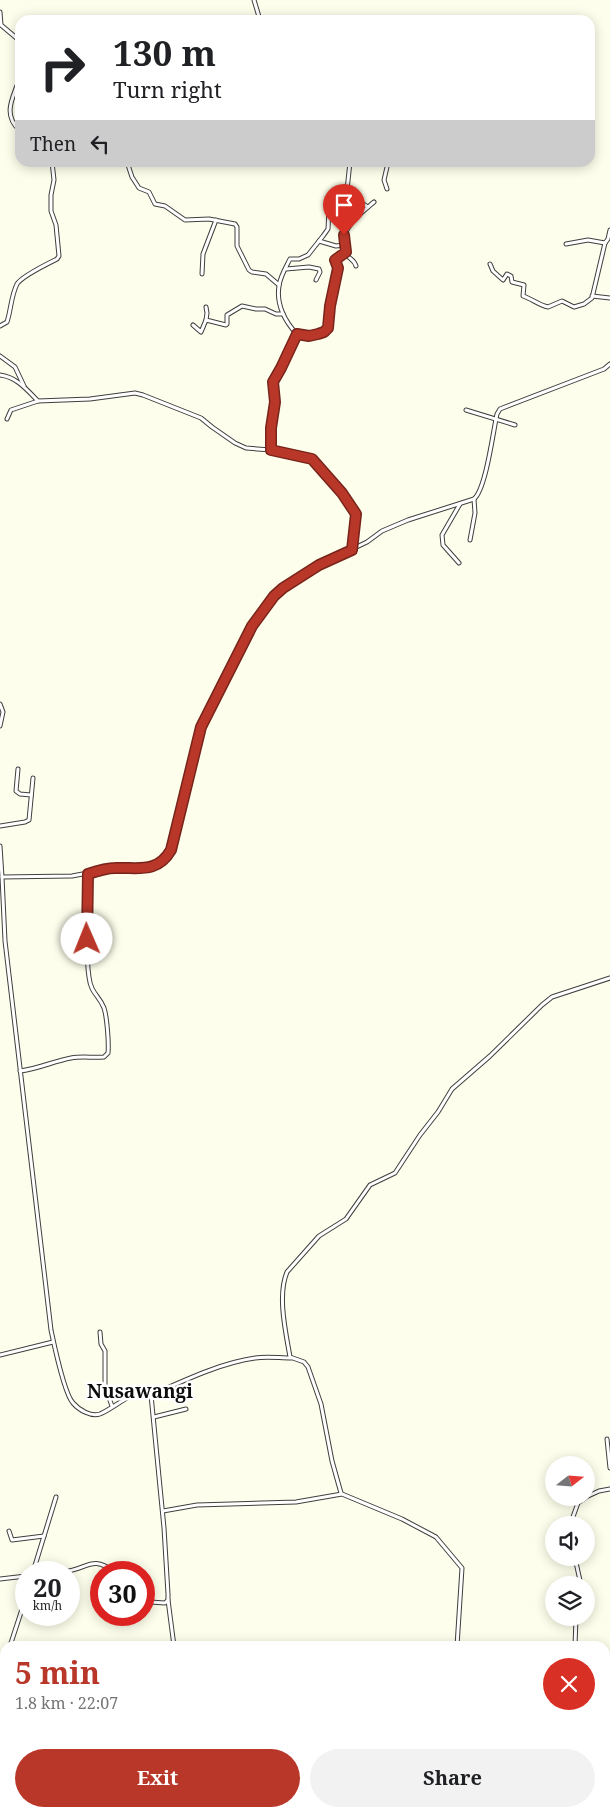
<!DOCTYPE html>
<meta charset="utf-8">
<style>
body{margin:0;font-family:"Noto Serif",serif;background:#f2f2f2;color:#202124;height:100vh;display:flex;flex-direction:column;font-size:19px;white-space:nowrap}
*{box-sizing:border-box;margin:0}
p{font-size:16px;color:#757577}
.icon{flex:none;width:28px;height:28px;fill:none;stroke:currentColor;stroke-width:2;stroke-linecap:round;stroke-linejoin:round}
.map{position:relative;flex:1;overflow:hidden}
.drawer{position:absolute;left:0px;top:1641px;width:610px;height:176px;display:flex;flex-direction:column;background:#fff;border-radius:15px 15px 0 0;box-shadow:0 2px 12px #0003}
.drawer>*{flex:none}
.hud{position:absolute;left:15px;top:15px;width:580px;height:152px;border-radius:15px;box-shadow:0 2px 12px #0003;background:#fff;color:#202124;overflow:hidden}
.needle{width:32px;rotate:73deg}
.fabs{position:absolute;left:545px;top:1456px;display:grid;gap:10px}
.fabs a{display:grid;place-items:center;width:50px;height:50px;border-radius:50%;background:#fff;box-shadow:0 2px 12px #0003;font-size:25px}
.speed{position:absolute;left:15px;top:1561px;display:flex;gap:10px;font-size:25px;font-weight:700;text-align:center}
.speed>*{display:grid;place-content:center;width:65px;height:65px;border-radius:50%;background:#fff;box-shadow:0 2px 12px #0003;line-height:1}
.speed small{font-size:12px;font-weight:400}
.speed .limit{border:8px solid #d22;background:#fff;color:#111}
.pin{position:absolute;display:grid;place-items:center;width:42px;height:42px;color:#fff;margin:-51px -21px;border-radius:50% 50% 50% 0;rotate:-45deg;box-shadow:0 0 5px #0007}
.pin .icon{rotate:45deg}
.me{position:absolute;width:55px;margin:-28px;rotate:359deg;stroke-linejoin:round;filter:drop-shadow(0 0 4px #0008)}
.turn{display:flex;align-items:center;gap:18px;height:105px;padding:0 15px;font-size:22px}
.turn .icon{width:65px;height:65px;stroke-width:2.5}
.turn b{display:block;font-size:35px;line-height:42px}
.then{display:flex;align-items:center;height:48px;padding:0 15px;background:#0003;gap:10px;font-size:19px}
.round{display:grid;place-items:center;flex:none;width:52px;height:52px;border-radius:26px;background:#f2f2f2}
.head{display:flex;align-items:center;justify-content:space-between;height:85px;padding:0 15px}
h1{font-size:30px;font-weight:700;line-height:38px;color:#b83729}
.button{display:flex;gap:10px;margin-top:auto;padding:10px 15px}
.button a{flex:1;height:58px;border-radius:30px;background:#b83729;color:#fff;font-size:20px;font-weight:700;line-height:58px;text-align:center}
.button a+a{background:#f2f2f2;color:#202124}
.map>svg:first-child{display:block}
</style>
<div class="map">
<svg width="610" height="1817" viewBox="0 0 610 1817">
<rect width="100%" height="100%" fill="#fefeec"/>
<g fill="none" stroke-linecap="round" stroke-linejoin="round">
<defs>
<g id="minor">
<polyline points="254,0 260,20"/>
<polyline points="0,12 1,25 20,41"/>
<path d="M20,77C14,97 1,113 20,131"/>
<polyline points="127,162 132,177 139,188 149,192 155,204 165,206 185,220 209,219 235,224 237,227 237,246 249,270 252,272 266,274 279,285"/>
<path d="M350,162L347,190L329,210L328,229L323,236L308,255L299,259H290C286,267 280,277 279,286C276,304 285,322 297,334L281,368L273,382L275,402L271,428V450L312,459L342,493L356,514L352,551"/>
<polyline points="385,162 387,167 384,180 387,189"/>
<polyline points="345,192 368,207"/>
<polyline points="319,241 336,246 344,245"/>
<polyline points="566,244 588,240 605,243 608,239 610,230"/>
<path d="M490,264L493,271L503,280L507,274L511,276L512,282L524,285L523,296C532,299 539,305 548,307L562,301L574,307L584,304L592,298L605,243"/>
<path d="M356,266C354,259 349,259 346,254C336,231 359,215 374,202"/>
<polyline points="286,269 309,267 319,269 320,272 316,280"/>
<polyline points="202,274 203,254 216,220"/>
<polyline points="592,296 610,298"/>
<polyline points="206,320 207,313 206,307"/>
<polyline points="193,325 201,332 206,320 226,325 227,324 227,315 242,306 256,309 265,309 276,314 283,314"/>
<path d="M0,326L7,322C11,310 11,296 17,284C22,276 47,264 57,259L59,256L56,225L51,211V195L54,180L52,162"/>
<polyline points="297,334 309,336 318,334 324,332 328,328 330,306 338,267 335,260 346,252"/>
<polyline points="0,356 15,367 24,386"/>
<path d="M0,375C17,377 27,390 38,401L90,399L135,393L143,395L201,418L212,427L235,443L246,448L271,450"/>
<polyline points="466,410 515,425"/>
<polyline points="7,419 11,410 38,401"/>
<polyline points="470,540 475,513 474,499"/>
<polyline points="459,563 443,545 442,535 460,504"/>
<polyline points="0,704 3,712 0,726"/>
<polyline points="18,769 16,791 20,794 31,795"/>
<polyline points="0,826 25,822 29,820 33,778"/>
<polyline points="0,846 2,877"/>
<path d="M20,1071C38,1069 54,1061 71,1058C82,1056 93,1058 104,1057L108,1053C109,1043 107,1017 104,1008C99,995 91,994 89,977C84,943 89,908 88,874"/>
<polyline points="100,1332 101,1344 105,1351 105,1387 112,1406"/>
<polyline points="0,1355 53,1342"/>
<path d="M151,1395C183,1381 220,1363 255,1358C267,1356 279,1358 291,1358"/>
<polyline points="154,1417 186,1409"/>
<polyline points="607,1439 610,1468"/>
<path d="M341,1493L332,1461L321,1404L308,1367L304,1362L290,1357C286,1333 277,1296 287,1272L319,1236L346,1219L370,1185L395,1173L420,1135L438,1112L452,1089L490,1056L542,1005L552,997L610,978"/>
<polyline points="586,1497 599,1491 610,1489"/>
<polyline points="163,1511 197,1505 296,1502 342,1494 402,1519 436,1537 462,1568 457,1646"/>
<polyline points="570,1525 578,1503 585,1498"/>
<polyline points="9,1531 12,1540 44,1536"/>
<polyline points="575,1558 581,1585"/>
<polyline points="33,1572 56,1497"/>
<path d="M62,1572C87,1570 92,1554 114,1572"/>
<polyline points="0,1579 26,1576"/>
<path d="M144,1598L150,1602L165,1603L168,1600V1594L164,1528L151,1395L148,1391C130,1392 116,1407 100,1414C91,1417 79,1410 73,1403C64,1393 54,1344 51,1330L5,941L2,877L72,876L109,869L144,868L158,864L167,858L171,850L201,727L251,626L274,595L319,565L367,542L382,531L408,520L474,499C486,489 493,432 497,414L500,409L604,369L610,364"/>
<polyline points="168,1600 174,1646"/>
<polyline points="10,1646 26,1597"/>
<polyline points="575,1646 576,1618"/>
<polyline points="0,1676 5,1660"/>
<polyline points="2,1817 2,1814 18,1815 18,1817"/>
<polyline points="372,1817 381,1812"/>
<polyline points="602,1817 602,1812"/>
</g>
</defs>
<!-- minor casing -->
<use href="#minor" stroke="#3f3f3f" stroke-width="5"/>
<!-- minor -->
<use href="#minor" stroke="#fff" stroke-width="3"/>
</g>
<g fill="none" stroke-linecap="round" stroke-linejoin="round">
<defs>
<path id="route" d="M87,939L88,874C97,871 106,868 115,868C138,867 157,874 171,850L201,727L252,626L274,596L283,588L319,565L352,550L356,514L342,493L312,459L271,450V428L275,402L273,382L281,368L297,334L309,336L318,334L324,332L328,328L330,306L338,268L335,260L346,252L344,235"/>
</defs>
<!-- route casing -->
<use href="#route" stroke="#78241b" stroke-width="12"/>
<!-- route -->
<use href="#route" stroke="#b83729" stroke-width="9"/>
</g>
<g text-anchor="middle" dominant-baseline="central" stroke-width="5" stroke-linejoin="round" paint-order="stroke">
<!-- quarter labels -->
<g font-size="19" font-weight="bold" fill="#0c0c0c" stroke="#fff">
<text x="140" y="1391">Nusawangi</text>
</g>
</g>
</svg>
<div class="fabs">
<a><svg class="needle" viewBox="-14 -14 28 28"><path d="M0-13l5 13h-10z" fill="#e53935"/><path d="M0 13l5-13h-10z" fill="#757577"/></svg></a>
<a><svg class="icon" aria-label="sound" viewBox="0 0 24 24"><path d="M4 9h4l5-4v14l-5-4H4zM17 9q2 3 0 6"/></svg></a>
<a><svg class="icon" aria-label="layers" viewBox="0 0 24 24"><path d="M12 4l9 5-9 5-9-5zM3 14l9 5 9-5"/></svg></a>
</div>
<div class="speed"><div>20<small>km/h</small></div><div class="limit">30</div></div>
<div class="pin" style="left:344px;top:235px;background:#d93025"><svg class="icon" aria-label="arrive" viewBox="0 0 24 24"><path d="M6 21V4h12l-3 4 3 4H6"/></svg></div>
<svg class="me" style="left:87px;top:939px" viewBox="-20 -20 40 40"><circle r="19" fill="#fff"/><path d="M0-13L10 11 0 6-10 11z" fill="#b83729"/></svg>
<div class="hud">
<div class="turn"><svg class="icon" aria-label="right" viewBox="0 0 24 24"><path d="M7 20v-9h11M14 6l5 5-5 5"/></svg><div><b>130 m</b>Turn right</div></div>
<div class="then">Then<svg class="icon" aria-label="left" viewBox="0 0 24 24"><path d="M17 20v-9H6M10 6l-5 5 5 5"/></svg></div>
</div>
<section class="drawer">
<div class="head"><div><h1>5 min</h1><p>1.8 km · 22:07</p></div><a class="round" style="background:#d93025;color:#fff"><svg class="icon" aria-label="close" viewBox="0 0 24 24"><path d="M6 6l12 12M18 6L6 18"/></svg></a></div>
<div class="button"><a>Exit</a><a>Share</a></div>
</section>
</div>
